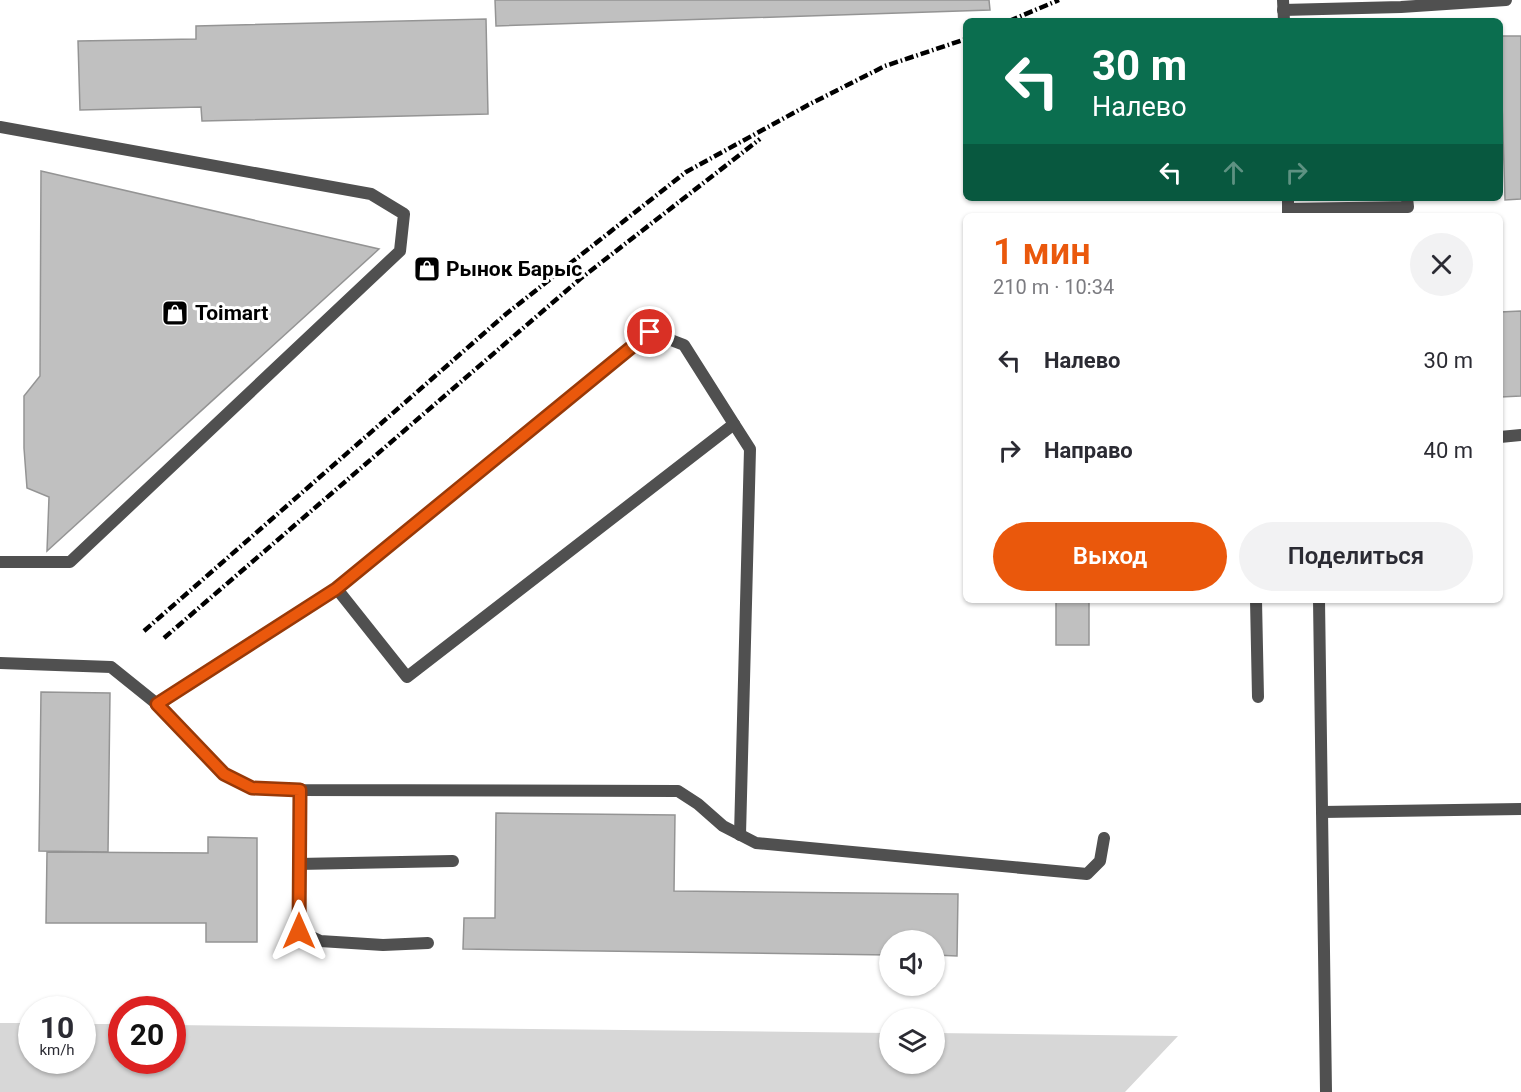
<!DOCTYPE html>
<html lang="ru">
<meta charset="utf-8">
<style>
body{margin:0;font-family:Roboto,sans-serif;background:#f2f2f3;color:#2b2b33;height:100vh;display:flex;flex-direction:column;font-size:22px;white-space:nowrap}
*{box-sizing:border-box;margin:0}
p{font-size:20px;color:#7c7c81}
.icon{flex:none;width:33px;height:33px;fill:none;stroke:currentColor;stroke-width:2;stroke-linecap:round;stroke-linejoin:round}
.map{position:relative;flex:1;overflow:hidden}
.panel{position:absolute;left:963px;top:213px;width:540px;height:390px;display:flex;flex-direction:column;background:#fff;border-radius:9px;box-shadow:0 2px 4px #0004}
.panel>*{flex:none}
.hud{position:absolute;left:963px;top:18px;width:540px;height:183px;border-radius:9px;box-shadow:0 2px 4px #0004;background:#0b6e4f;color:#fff;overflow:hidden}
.fabs{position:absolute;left:879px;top:930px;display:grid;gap:12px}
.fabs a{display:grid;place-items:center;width:66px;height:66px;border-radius:50%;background:#fff;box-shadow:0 2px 4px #0004;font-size:30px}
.speed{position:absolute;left:18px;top:996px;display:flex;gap:12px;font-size:30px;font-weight:700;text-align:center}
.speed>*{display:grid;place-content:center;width:78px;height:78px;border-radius:50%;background:#fff;box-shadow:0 2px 4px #0004;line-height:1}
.speed small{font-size:15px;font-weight:400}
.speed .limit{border:9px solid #d22;background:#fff;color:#111}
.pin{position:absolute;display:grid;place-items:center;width:51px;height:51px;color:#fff;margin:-26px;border:3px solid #fff;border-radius:50%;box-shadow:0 2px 6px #0007}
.me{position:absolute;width:66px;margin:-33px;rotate:0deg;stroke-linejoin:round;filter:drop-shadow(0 0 4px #0008)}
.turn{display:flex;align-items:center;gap:21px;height:126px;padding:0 30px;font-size:27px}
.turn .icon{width:78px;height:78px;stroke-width:2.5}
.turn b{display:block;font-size:42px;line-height:51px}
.lanes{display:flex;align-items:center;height:57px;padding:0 30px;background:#0003;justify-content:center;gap:30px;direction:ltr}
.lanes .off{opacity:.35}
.round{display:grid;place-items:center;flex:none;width:63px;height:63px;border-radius:32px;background:#f2f2f3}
.overview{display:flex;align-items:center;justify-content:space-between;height:102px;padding:0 30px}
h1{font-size:36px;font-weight:600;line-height:45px;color:#ea580c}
.action{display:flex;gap:12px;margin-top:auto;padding:12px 30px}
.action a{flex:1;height:69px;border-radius:36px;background:#ea580c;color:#fff;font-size:24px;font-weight:600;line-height:69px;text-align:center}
.action a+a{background:#f2f2f3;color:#2b2b33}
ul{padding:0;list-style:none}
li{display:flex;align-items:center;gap:18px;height:90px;padding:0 30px}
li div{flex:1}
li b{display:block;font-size:22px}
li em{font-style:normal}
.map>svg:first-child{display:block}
</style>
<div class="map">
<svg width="1521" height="1092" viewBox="0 0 1521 1092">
<rect width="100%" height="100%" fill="#fff"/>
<!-- green -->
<polygon fill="#d7d7d7" points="0,1023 31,1023 32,1060 82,1060 83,1024 121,1024 122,1060 172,1060 173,1025 889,1033 890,1064 934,1064 935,1033 1178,1036 1125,1092 0,1092"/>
<!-- building -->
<g fill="#c0c0c0" stroke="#949494" stroke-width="1.5">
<polygon points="495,0 989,0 990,10 496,26"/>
<polygon points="486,19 488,114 202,121 201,107 80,110 78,41 196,39 196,26"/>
<polygon points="1500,36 1521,36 1521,199 1505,200"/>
<polygon points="41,171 379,249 47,551 49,497 27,488 24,448 24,396 40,376"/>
<polygon points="1521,311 1521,396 1501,397 1500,312"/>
<rect x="1056" y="600" width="33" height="45"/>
<polygon points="41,692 110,693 108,852 39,851"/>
<polygon points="496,813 675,815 674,891 958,894 957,956 934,955 934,940 890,940 890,955 463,949 464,918 495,918"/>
<polygon points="208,837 257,838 257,942 206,942 206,923 46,923 47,852 208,853"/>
</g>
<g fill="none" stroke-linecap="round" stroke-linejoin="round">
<!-- service -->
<g stroke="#505050" stroke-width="12">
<polyline points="1283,10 1401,7 1506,0"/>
<polyline points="0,127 371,194 404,214 400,251 70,562 0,562"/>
<polyline points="1288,209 1408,207 1407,198"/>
<polyline points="734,424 750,449 740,835"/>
<polyline points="1500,437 1521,435"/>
<polyline points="1256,600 1258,697"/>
<polyline points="1319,600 1326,1092"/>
<polyline points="0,663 111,667 157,704 224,774 252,788 300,790 678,791 698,804 723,826 756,843 1087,874 1100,861 1104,838"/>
<polyline points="157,704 337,589 650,332 684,345 734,424 407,677 337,589"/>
<polyline points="300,790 299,931 320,941 383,945 428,943"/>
<polyline points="1322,812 1521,809"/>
<polyline points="298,864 453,861"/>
</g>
<!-- minor -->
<g stroke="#505050" stroke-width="12">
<polyline points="1283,0 1284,21"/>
<polyline points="1288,198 1288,216"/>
</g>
<!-- rail -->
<g stroke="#000" stroke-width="4.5" stroke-dasharray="9 3 1.5 3" stroke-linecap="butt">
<polyline points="1009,21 1059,0"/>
<polyline points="144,631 506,314 686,172 808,105 885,66 966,39"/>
<polyline points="164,638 580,279 760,139"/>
</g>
</g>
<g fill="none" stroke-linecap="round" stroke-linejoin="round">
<defs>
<polyline id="route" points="299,931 300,790 252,788 224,774 157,704 336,589 650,332"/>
</defs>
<!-- route casing -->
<use href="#route" stroke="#983908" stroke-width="15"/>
<!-- route -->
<use href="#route" stroke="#ea580c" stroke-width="10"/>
</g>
<!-- icons -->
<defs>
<symbol id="shop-square" viewBox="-11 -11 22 22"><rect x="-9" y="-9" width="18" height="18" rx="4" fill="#000" stroke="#fff"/><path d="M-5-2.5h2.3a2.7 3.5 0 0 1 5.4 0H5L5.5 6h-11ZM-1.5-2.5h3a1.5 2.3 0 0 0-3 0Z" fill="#fff"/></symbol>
</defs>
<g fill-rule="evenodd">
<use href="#shop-square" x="412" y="254" width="30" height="30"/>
<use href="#shop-square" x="160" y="298" width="30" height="30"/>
</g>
<g text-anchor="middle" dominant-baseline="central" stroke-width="6" stroke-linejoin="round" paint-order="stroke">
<!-- poi labels -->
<g font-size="21" font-weight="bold" fill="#000" stroke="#fff" text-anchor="start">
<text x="446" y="269">Рынок Барыс</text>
<text x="195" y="313">Toimart</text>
</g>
</g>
</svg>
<div class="fabs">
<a><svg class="icon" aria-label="sound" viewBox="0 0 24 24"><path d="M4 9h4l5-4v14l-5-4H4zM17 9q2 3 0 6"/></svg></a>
<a><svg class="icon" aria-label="layers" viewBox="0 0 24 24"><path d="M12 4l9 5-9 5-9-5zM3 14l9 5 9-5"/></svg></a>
</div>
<div class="speed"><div>10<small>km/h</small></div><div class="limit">20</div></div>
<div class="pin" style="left:650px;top:332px;background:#d93025"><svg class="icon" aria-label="arrive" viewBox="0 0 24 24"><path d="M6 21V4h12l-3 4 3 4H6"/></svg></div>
<svg class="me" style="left:299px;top:931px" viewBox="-20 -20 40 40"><path d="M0-17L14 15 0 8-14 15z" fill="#ea580c" stroke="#fff" stroke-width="4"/></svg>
<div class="hud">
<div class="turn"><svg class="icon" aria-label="left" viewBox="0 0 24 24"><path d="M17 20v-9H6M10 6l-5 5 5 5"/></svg><div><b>30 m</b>Налево</div></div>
<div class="lanes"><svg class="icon" aria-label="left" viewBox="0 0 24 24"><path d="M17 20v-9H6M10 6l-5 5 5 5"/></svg><svg class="icon off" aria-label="ahead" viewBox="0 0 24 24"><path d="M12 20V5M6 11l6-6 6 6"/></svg><svg class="icon off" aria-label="right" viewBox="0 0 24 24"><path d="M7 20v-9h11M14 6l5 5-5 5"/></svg></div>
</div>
<section class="panel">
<div class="overview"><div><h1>1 мин</h1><p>210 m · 10:34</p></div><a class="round"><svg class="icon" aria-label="close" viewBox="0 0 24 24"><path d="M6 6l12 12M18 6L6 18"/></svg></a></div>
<ul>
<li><svg class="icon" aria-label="left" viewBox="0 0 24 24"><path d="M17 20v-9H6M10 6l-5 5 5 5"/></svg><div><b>Налево</b></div><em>30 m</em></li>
<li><svg class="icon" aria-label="right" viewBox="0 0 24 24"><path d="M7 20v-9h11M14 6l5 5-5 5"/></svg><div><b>Направо</b></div><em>40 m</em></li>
</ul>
<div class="action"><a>Выход</a><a>Поделиться</a></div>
</section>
</div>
